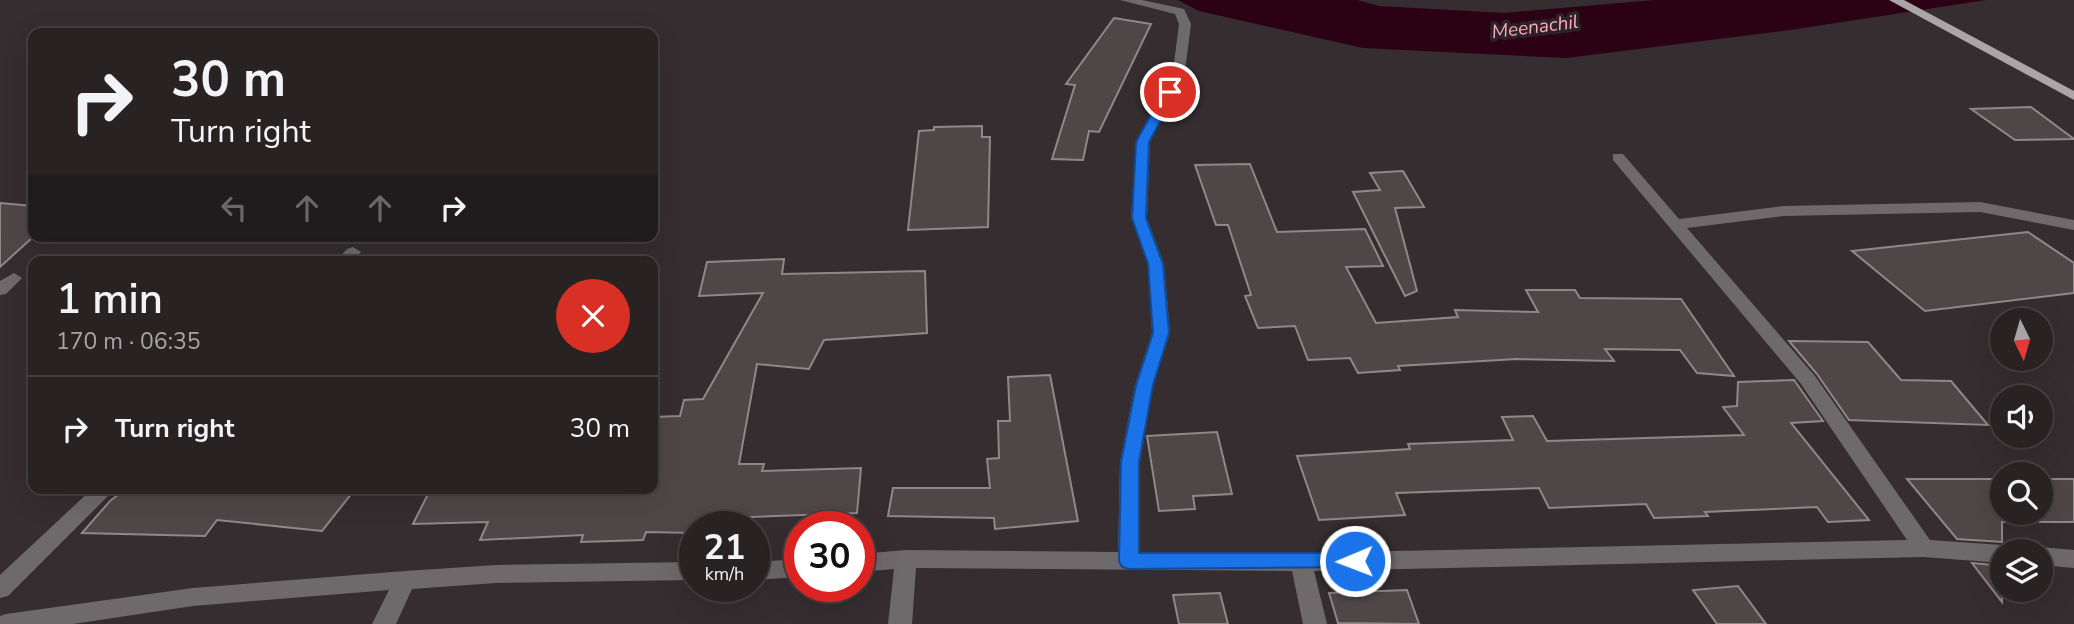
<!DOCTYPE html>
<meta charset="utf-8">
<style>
body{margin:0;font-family:"Nunito Sans",sans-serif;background:#302a2b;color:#f1f3f6;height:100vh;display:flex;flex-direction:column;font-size:26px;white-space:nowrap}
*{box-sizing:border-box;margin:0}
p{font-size:23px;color:#a5a4a6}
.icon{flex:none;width:38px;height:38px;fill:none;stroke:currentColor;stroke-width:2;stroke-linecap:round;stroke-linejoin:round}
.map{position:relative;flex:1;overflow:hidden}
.sheet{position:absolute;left:28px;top:256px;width:630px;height:238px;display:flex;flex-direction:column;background:#282223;border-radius:14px;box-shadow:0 7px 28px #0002,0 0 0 2px #443f41}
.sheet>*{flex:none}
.banner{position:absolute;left:28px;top:28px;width:630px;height:214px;border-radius:14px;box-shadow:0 7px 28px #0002,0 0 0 2px #443f41;background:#282223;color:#f1f3f6;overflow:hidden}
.needle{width:46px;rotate:175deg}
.buttons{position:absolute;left:1990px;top:308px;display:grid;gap:14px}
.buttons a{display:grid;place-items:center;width:63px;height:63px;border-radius:50%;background:#282223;box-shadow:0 7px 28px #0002,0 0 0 2px #443f41;font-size:35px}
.speed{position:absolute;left:679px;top:511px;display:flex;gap:14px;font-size:35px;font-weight:700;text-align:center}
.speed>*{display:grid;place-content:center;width:91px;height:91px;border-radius:50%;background:#282223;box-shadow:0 7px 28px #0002,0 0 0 2px #443f41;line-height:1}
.speed small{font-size:18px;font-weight:400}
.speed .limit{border:10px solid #d22;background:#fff;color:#111}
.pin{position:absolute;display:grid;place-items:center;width:60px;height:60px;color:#fff;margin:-30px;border:4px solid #fff;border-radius:50%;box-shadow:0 2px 7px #0007}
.me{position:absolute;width:77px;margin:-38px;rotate:269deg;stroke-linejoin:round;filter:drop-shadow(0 0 5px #0008)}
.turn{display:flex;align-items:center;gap:24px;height:147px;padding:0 28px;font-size:32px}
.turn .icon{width:91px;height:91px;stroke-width:2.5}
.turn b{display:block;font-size:49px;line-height:60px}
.lanes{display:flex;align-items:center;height:66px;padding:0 28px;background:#0003;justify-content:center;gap:35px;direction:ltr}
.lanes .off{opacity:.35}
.round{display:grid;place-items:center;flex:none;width:74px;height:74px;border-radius:37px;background:#302a2b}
.summary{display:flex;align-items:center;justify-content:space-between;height:119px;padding:0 28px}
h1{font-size:42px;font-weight:600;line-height:52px}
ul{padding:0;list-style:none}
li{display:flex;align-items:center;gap:21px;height:105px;padding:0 28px;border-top:2px solid #443f41}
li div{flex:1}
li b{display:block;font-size:26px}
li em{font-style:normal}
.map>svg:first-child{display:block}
</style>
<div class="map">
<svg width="2074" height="624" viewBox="0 0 2074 624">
<rect width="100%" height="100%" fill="#352d2f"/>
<!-- water -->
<polygon fill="#2c0113" points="1178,0 1357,0 1379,6 1504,13 1655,0 1986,0 1790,30 1566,58 1363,48 1199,11"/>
<!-- building -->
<g fill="#4f4648" stroke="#918689" stroke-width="2">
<polygon points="1114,18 1151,24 1099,132 1089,131 1083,160 1052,159 1075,85 1066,84"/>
<polygon points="2031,107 2074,139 2015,140 1971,109"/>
<polygon points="982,126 982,137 990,137 988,227 908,230 919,131 934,130 934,127"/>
<polygon points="1250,164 1277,232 1365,229 1383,266 1346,267 1376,323 1458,317 1455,310 1538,312 1526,290 1575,290 1580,298 1681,299 1734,376 1697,373 1680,350 1605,349 1614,361 1517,359 1398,366 1400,370 1358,373 1350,358 1308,360 1295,326 1258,328 1245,296 1251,295 1228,225 1216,225 1195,165"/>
<polygon points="1403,171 1424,207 1395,208 1417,291 1405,296 1353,192 1380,190 1370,173"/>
<polygon points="0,203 33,206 33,237 0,267"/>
<polygon points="2028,232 2074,263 2074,293 1925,311 1852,251"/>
<polygon points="784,259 782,274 925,271 927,333 824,340 809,369 757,364 739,464 764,464 762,471 861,468 857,513 724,518 721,527 695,527 695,533 646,532 643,540 581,542 583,535 480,540 488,522 413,524 431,488 484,488 483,491 653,488 653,417 680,416 684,400 703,399 763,293 699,296 707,262"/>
<polygon points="1789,341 1868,342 1901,380 1951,381 1988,425 1849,420 1817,374"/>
<polygon points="1050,375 1078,521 995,529 994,518 888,516 893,488 990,488 987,459 999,458 998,421 1010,421 1008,377"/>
<polygon points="1794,380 1823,421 1791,423 1869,520 1828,522 1817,507 1705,512 1708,516 1654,518 1646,504 1549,508 1539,488 1396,493 1405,515 1319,520 1297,456 1410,449 1408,444 1513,440 1502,417 1533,416 1547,441 1744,435 1723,407 1737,406 1738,382"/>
<polygon points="1217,432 1232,494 1193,496 1195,509 1159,511 1147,436"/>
<polygon points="1907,479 1998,479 2002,483 2002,513 2028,513 2036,522 2002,522 2002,542 1957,539"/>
<rect x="2040" y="479" width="34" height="43"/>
<polygon points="127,488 356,488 322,531 217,520 205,536 82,533 110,501"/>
<polygon points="1972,563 2002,566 2002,602"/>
<polygon points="1738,586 1766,624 1717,624 1693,590"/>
<polygon points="1407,590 1419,624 1338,623 1329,593"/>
<polygon points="1220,593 1228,624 1179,624 1173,595"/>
</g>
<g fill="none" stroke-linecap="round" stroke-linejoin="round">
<!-- minor -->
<g fill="#6e6a6b" fill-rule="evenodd">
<polygon points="1120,0 1142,0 1184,9 1191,24 1185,71 1150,142 1147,218 1164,264 1170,333 1153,385 1140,462 1140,552 1301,553 1907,540 1801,384 1613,160 1613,154 1623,154 1679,219 1783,206 1980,202 2074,220 2074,230 1980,212 1783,216 1687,228 1815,376 1930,540 2002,545 2012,551 2002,551 2002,563 1924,557 1314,571 1327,624 1303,624 1292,571 916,568 912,624 888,624 894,569 859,572 859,554 906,550 1118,552 1120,462 1135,385 1152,333 1148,264 1131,218 1136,142 1173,71 1179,24 1175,14"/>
<polygon points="353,247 361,252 354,261 336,261 347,249"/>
<polygon points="14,273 22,278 6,294 0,295 0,281"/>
<polygon points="93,488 116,488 8,596 0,598 0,575"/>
<polygon points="2040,547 2074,550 2074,568 2040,565 2040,551 2031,551"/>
<polygon points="800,559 800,577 754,580 754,562"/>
<polygon points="695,562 695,580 496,583 412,589 396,624 372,624 389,590 193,606 73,624 0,624 0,616 6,614 193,588 405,571 496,565"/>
</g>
<!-- major -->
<polygon fill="#ada4a6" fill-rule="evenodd" points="1889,0 1904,0 2074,91 2074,100"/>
</g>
<!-- route -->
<polygon fill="#1a73e8" stroke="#114b97" stroke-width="2" points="1165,89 1176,92 1149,142 1146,218 1163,264 1169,333 1153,385 1139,462 1139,553 1355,553 1362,555 1365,561 1362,567 1129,569 1122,567 1119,561 1121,462 1136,385 1153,333 1148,264 1132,218 1136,142"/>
<g text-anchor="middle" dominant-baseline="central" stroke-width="7" stroke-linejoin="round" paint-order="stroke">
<!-- far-water labels -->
<g font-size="19" font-style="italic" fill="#fea9c3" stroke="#2b2325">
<text transform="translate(1535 27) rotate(-7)">Meenachil</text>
</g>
</g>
</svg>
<div class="buttons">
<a><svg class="needle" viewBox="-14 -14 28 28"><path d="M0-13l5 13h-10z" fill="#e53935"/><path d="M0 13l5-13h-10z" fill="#a5a4a6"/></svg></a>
<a><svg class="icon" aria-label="sound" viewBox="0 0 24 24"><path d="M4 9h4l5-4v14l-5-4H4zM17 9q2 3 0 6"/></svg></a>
<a><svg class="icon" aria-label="search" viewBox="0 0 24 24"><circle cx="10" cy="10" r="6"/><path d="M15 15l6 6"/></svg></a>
<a><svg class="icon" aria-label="layers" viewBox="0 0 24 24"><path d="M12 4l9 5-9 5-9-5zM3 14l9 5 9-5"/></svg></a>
</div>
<div class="speed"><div>21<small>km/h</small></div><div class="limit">30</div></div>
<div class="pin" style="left:1170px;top:92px;background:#d93025"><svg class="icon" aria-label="arrive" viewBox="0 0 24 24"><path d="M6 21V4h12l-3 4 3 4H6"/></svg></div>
<svg class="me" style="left:1355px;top:561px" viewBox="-20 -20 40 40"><circle r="17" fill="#1a73e8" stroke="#fff" stroke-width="3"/><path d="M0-11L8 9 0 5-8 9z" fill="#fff"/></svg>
<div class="banner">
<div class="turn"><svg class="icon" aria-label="right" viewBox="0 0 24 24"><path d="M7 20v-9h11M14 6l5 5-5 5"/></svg><div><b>30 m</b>Turn right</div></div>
<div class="lanes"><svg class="icon off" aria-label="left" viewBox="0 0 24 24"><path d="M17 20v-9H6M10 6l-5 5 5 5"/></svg><svg class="icon off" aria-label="ahead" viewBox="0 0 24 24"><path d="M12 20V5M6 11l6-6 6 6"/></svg><svg class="icon off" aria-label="ahead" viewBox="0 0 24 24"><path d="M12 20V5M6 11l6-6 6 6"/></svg><svg class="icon" aria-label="right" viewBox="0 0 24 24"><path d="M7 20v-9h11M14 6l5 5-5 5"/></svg></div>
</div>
<section class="sheet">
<div class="summary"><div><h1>1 min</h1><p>170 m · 06:35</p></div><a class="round" style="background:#d93025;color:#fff"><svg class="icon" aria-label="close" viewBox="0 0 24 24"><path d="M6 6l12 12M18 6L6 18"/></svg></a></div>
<ul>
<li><svg class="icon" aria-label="right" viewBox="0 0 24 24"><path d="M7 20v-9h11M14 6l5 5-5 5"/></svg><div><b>Turn right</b></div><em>30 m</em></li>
</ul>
</section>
</div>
